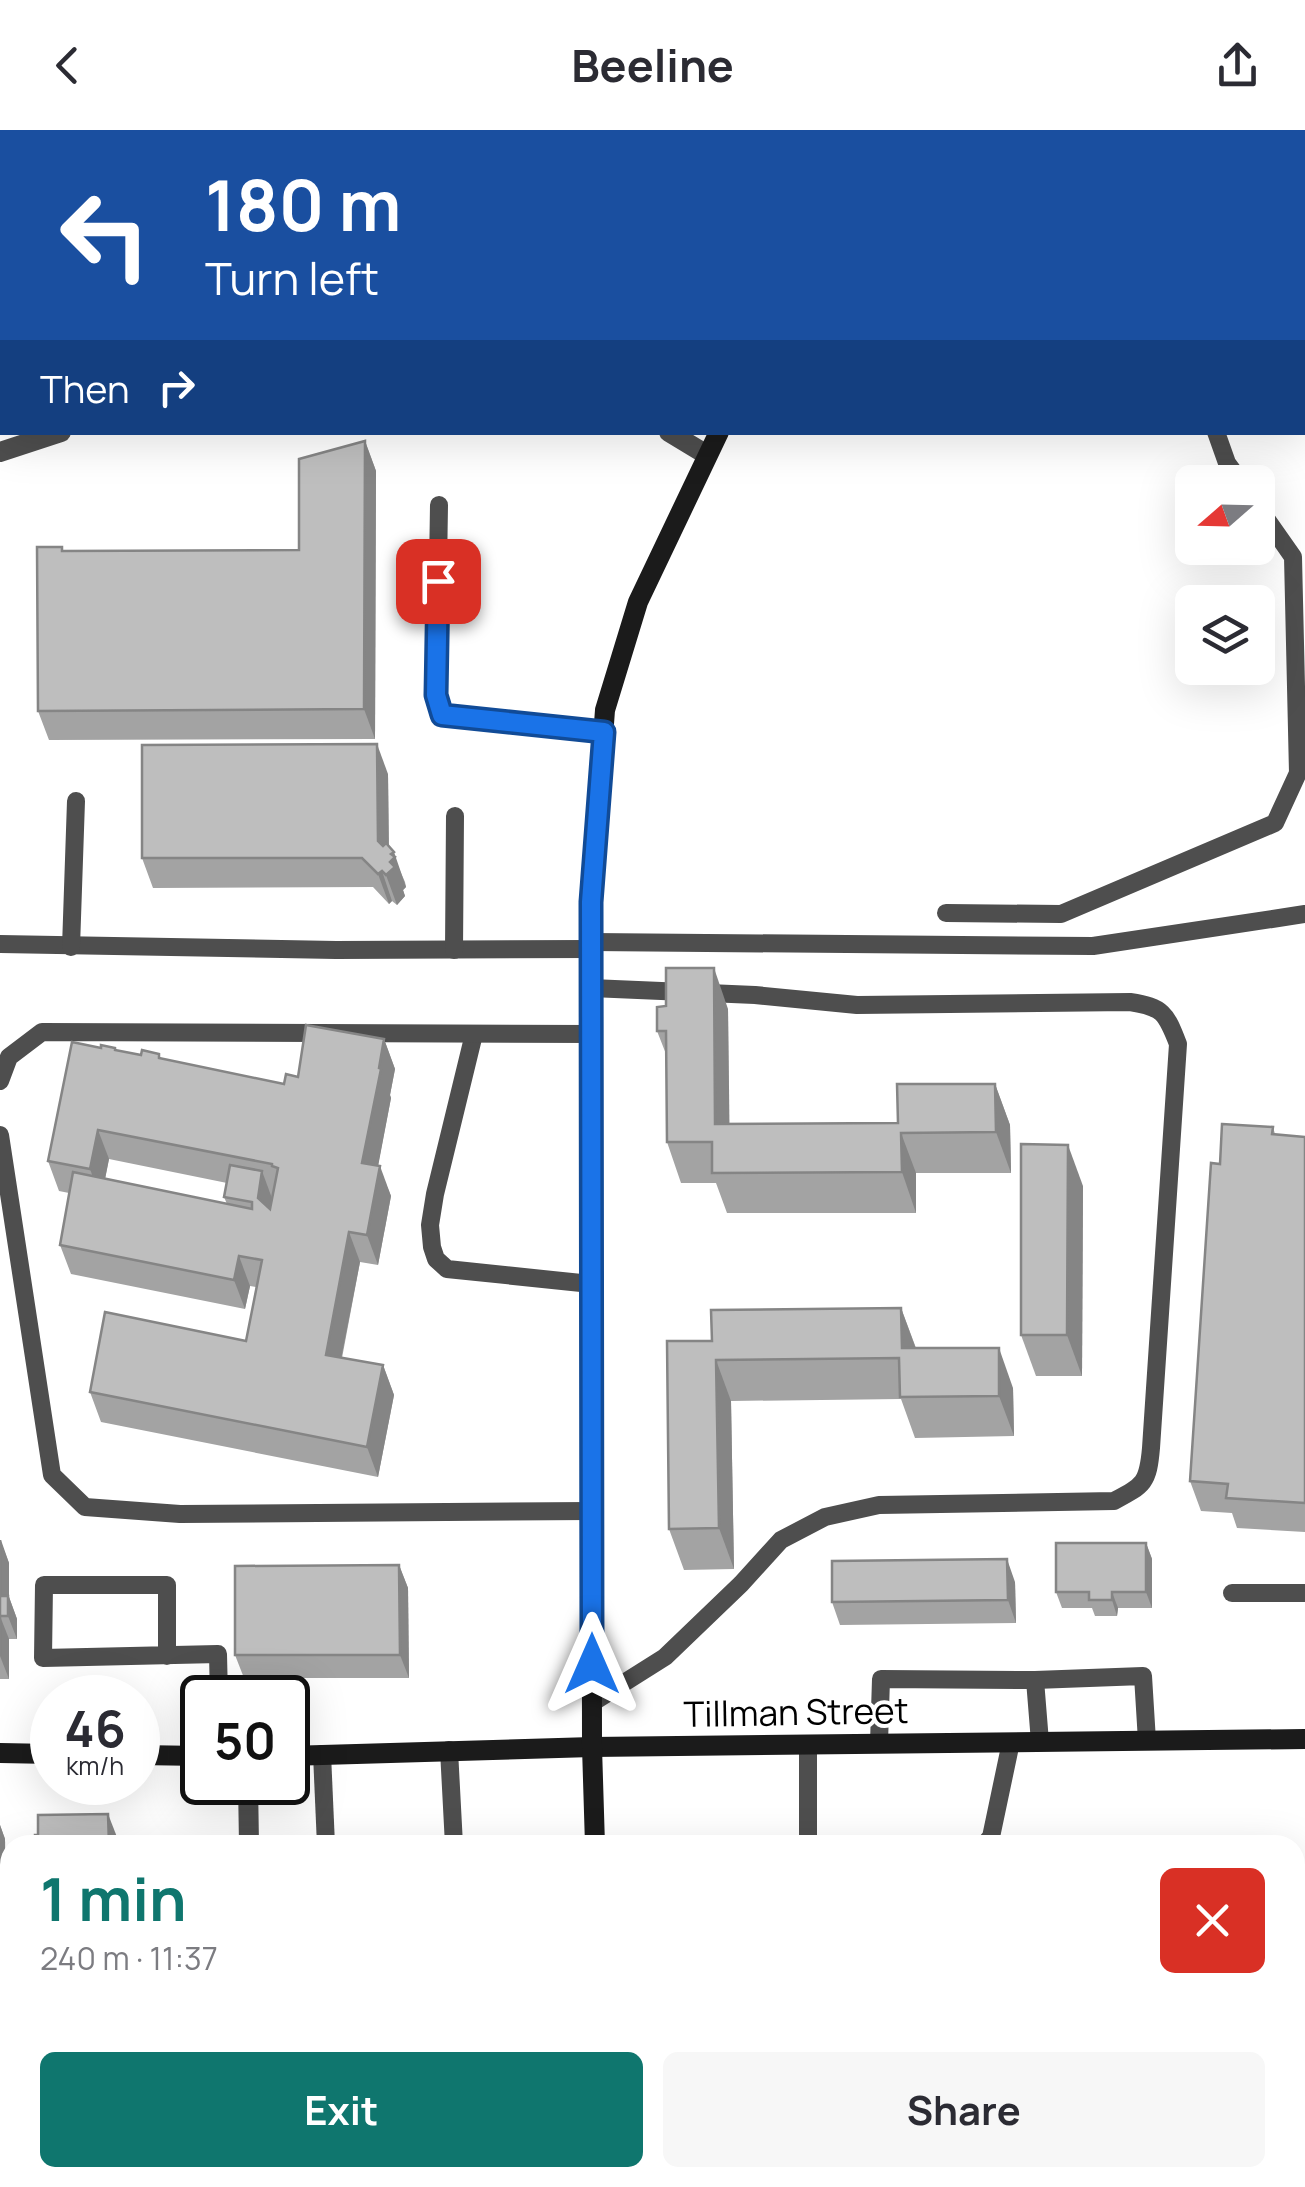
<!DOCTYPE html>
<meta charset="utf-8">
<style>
body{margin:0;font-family:Manrope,sans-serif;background:#f7f7f7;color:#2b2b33;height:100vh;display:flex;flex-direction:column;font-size:38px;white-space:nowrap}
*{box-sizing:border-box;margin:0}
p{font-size:32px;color:#7c7c81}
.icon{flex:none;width:55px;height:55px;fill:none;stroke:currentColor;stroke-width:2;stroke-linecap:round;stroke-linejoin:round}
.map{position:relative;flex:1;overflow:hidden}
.side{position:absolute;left:0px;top:1705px;width:1305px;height:352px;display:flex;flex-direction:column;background:#fff;border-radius:30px 30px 0 0;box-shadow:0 10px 40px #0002}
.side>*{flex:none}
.banner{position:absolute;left:0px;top:0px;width:1305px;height:305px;box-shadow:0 10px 40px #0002;background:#1a4fa0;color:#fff;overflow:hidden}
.needle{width:65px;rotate:250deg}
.fabs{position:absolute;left:1175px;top:335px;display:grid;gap:20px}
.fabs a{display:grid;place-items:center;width:100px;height:100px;border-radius:15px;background:#fff;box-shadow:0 10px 40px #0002;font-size:50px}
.speed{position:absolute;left:30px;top:1545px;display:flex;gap:20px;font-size:50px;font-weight:700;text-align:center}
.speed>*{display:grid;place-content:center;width:130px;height:130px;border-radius:50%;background:#fff;box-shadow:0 10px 40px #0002;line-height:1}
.speed small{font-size:25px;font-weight:400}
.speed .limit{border:5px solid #111;border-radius:15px;background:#fff;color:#111}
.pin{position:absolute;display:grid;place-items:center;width:85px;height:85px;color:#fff;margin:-42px;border-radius:20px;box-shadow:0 5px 15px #0006}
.me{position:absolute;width:110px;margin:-55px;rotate:0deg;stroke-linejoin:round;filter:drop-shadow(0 0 8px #0008)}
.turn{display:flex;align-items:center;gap:35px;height:210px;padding:0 40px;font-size:45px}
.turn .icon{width:130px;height:130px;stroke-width:2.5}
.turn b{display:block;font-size:70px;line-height:85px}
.then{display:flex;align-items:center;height:95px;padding:0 40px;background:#0003;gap:20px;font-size:38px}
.round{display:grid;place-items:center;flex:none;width:105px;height:105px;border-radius:15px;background:#f7f7f7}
.headline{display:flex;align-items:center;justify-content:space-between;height:170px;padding:0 40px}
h1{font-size:60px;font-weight:700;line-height:75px;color:#0f766e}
.action{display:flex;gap:20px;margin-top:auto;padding:20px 40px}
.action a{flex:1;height:115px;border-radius:15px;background:#0f766e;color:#fff;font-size:40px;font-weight:700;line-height:115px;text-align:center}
.action a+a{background:#f7f7f7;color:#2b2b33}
header{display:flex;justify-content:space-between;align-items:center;height:130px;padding:0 40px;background:#fff;font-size:45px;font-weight:700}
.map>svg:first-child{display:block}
</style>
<header><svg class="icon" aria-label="back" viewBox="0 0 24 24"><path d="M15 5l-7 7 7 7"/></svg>Beeline<svg class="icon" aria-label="share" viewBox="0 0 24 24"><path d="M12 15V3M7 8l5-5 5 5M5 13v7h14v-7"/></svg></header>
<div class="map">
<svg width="1305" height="2057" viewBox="0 0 1305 2057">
<rect width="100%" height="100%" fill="#fff"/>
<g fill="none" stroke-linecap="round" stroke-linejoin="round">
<!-- service -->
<g stroke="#4e4e4e" stroke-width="18">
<polyline points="273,0 273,2"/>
<polyline points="486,0 487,2"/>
<polyline points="561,0 561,2"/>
<polyline points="0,2 5,0"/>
<polyline points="1302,207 1305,206"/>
<polyline points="0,245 2,244"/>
<polyline points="1216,302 1227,333 1241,352"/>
<polyline points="439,375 436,565 442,585 604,602"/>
<polyline points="946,783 1061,784 1275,693 1298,643 1293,427 1258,377"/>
<polyline points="591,812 1093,816 1305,784"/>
<polyline points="0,814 336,820 591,819"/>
<polyline points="71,817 76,671"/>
<polyline points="454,820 455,686"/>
<path d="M591,858L755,865L857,875L1130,872C1163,877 1166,883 1178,914L1151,1318C1148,1353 1144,1355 1114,1371L879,1375L825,1387L781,1410L741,1454L665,1527L592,1573"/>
<polyline points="474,904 435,1064 430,1095 432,1117 436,1129 447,1139 591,1154"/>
<polyline points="0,951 9,927 42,902 592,904"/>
<polyline points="0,1005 52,1345 85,1377 180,1384 592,1381"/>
<polyline points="1232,1463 1305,1463"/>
<polyline points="167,1526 167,1455 44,1455 43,1528 218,1524 219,1568"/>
<polyline points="1035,1550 1143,1546 1147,1611"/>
<polyline points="879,1613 881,1549 1035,1550 1040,1612"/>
<polyline points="449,1620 454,1715"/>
<polyline points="322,1624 326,1715"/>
<polyline points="808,1715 808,1615"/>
<polyline points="984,1715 991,1707 1011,1612"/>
<polyline points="1295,1932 1305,1936"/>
<polyline points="840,2048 840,2057"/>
<polyline points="1070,2048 1070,2057"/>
<polyline points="711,2057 711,2048"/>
</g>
<!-- minor -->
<g stroke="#4e4e4e" stroke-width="20">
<polyline points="669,302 707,325"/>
<polyline points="0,322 61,302"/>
<polyline points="248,1652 249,1715"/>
<polyline points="251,2048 251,2057"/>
</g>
<!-- secondary -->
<g stroke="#1b1b1b" stroke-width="20">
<polyline points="870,2 871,0"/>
<polyline points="0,1623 52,1624"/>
<polyline points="138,1625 202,1626"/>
<polyline points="288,1626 592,1617 1305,1609"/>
<polyline points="595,1715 592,1617 591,772 605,580 638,472 719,302"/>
<polyline points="602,2048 602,2057"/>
</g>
</g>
<!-- wall -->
<g fill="#a3a3a3" fill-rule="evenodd">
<polygon points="565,0 733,0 657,2 565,2"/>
<polygon points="0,16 2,16 2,185 0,186"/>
<polygon points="365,311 376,341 375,609 49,610 38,581 64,421 299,420"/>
<polygon points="388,644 389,716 405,752 406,757 403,760 405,766 397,775 392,771 389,774 373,757 153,758 142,728"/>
<polygon points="728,879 729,994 898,993 995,954 1010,995 1011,1043 916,1043 916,1083 727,1083 716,1053 681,1053 667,1012 666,924 657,901"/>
<path d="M384,909L395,939L390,965L391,968L378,1035L391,1066L378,1135L360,1132L342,1228L383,1235L394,1265L378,1347L101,1292L90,1262L246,1211L256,1157L250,1156L245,1179L71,1144L60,1115L69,1063L59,1061L48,1031L116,920L284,954ZM109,1029L227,1053L224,1067L227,1074L105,1049Z"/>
<polygon points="1273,997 1275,1004 1305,1007 1305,1402 1237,1398 1232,1383 1201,1381 1190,1351 1220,1034"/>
<polygon points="1083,1056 1082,1246 1036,1246 1021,1205"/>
<polygon points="901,1178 916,1218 1013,1258 1014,1306 915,1308 901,1269 731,1271 734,1439 684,1440 669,1399 712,1211"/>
<polygon points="0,1410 9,1433 9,1467 17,1489 17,1509 9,1509 9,1549 0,1549"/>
<polygon points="1146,1413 1152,1429 1152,1478 1118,1478 1117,1486 1095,1486 1092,1478 1062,1478 1056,1462"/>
<polygon points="399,1435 408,1458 409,1548 244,1548 235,1525"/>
<polygon points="1015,1452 1016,1493 840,1495 832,1472"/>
<polygon points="0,1695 5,1709 6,1802 0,1802"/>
<polygon points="1305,1737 1305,1886 1295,1886 1295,1757 1301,1758"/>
<polygon points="506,2048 506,2057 354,2057 352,2050"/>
</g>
<!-- shaded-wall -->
<g fill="#858585">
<polygon points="365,311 376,341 375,609 364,579"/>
<polygon points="377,614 388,644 389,741 378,711"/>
<polygon points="394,722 406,757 403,760 405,766 397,775 386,745 391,724"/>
<polygon points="382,741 392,771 389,774 378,744"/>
<polygon points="714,838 728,879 730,1035 715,994"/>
<polygon points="384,909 395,939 390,965 391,968 373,1063 362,1033"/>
<polygon points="995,954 1010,995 1011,1043 996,1002"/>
<polygon points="98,1000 109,1029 101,1069 90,1039"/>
<polygon points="901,1003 916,1043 916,1083 902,1042"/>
<polygon points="1068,1015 1083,1056 1082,1246 1067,1205"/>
<polygon points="380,1036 391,1066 378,1135 367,1105"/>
<polygon points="262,1041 273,1071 268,1097 258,1068"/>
<polygon points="349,1102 360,1132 336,1255 326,1225"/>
<polygon points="239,1126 250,1156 245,1179 234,1150"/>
<polygon points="901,1178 916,1219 902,1218"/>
<polygon points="999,1218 1013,1258 1014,1306 999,1266"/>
<polygon points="716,1230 731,1271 734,1439 719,1398"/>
<polygon points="383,1235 394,1265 378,1347 367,1317"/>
<polygon points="1,1410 9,1433 9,1467 17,1489 17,1509 0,1466"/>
<polygon points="1146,1413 1152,1429 1152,1478 1146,1462"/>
<polygon points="1007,1429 1015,1452 1016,1493 1008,1470"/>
<polygon points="399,1435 408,1458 409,1548 400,1525"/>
<polygon points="1112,1462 1118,1478 1117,1486 1112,1470"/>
<polygon points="0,1486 9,1509 9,1549 0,1526"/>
<polygon points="108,1684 117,1707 117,1715 109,1715"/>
<polygon points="0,1695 5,1709 6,1802 0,1786"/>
<polygon points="1298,1842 1305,1860 1305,1883 1298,1863"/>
<rect x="88" y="2048" width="11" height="9"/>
<polygon points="496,2048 506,2048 506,2057 498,2057"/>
</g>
<!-- building -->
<g fill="#bebebe" stroke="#858585" stroke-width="2.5">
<polygon points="50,0 163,0 164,2 43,2"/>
<rect x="313" y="0" width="131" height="2"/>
<rect x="501" y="0" width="33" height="2"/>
<rect x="565" y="0" width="30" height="2"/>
<polygon points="0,16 2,16 2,152 0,153"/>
<polygon points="365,311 364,579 38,581 37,417 62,417 62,421 299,420 299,329"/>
<polygon points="377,614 378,711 383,716 386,713 394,722 391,724 395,727 390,732 395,737 386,745 382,741 378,744 362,728 142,728 142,615"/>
<polygon points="666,838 714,838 715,994 898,993 897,954 995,954 996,1002 901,1003 902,1042 712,1043 712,1012 667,1012 666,901 657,901 657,877 666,876"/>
<polygon points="306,895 384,909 379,938 381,939 362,1033 380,1036 367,1105 349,1102 326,1225 383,1235 367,1317 90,1262 105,1182 246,1211 262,1130 239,1126 234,1150 60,1115 73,1042 252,1079 252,1072 224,1067 230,1035 262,1041 258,1068 270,1079 278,1038 272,1036 272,1034 98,1000 90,1039 48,1031 72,912 101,918 101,915 115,918 115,920 141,925 142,920 159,924 159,928 284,954 286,944 298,947"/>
<polygon points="1222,994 1273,997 1272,1004 1305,1007 1305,1373 1226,1368 1228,1354 1190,1351 1211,1033 1220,1034"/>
<polygon points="1021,1014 1068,1015 1067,1205 1021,1205"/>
<polygon points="901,1178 902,1218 999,1218 999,1266 900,1267 899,1228 716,1230 719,1398 669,1399 667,1211 712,1211 711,1180"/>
<polygon points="0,1410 0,1466 8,1466 8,1486 0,1486 0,1526"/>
<polygon points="1056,1413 1146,1413 1146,1462 1112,1462 1112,1470 1089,1470 1089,1462 1056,1462"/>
<polygon points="1007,1429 1008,1470 832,1472 832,1431"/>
<polygon points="399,1435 400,1525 235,1525 235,1436"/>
<polygon points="108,1684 109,1715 35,1714 35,1705 38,1705 38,1685"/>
<polygon points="958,1709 959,1715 926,1715 926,1711"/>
<polygon points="1300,1737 1305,1737 1305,1841 1298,1842 1298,1863 1295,1863 1295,1758 1301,1758"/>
<polygon points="0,1967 10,1967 10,2048 88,2048 88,2057 0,2057"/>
<polygon points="352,2048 496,2048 496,2049 352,2050"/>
</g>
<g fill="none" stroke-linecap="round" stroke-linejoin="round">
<defs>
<polyline id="route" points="438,451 436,565 442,585 604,602 591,772 592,1534"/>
</defs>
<!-- route casing -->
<use href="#route" stroke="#114b97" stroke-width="25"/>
<!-- route -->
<use href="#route" stroke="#1a73e8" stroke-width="18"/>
</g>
<g text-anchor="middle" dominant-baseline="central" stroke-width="8" stroke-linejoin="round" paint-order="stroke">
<!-- street labels -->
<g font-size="35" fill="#000" stroke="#fff">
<text transform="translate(796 1582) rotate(-1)">Tillman Street</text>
</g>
</g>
</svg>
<div class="fabs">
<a><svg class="needle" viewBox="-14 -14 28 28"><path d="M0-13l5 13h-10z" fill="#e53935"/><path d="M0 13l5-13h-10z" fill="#7c7c81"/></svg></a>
<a><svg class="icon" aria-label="layers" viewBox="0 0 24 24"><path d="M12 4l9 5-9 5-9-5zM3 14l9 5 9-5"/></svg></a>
</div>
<div class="speed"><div>46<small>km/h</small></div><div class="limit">50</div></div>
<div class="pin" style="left:438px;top:451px;background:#d93025"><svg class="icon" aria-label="arrive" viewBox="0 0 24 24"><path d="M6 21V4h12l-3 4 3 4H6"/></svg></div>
<svg class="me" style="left:592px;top:1534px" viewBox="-20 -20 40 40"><path d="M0-17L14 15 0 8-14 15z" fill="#1a73e8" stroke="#fff" stroke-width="4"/></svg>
<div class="banner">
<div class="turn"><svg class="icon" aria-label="left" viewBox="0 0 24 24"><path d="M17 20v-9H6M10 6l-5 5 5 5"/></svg><div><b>180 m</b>Turn left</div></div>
<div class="then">Then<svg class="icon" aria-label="right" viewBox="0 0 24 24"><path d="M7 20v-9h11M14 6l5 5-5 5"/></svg></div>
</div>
<section class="side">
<div class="headline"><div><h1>1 min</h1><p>240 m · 11:37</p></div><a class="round" style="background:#d93025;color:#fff"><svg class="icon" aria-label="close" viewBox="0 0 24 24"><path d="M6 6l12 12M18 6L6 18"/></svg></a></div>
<div class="action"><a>Exit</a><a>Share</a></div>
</section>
</div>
